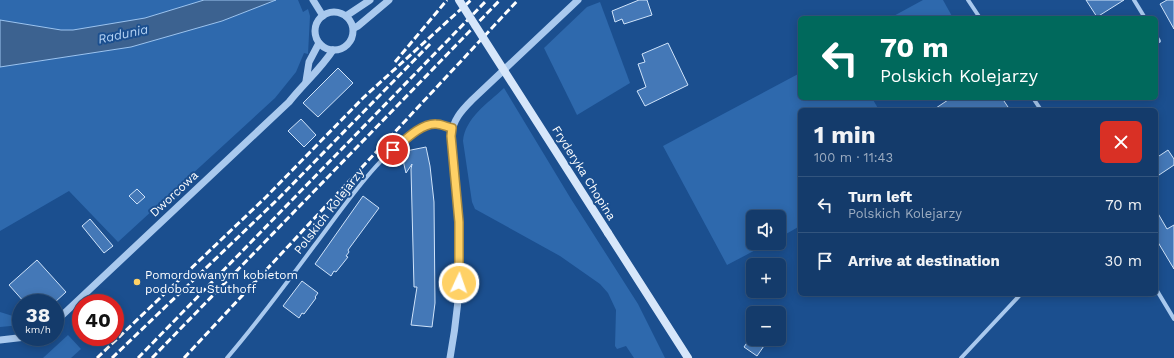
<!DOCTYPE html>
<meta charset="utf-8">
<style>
body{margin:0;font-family:"Work Sans",sans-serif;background:#1d4271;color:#f1f3f6;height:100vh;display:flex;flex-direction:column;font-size:15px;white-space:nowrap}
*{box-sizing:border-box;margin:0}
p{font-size:13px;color:#9dadc1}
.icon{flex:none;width:22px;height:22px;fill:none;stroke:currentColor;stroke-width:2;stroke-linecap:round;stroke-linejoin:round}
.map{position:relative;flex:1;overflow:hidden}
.details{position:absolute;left:798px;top:108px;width:360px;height:188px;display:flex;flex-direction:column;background:#143b6b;border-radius:6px;box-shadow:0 2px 10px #0003,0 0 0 1px #33557e}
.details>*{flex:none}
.guide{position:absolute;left:798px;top:16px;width:360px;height:84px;border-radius:6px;box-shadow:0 2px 10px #0003,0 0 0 1px #33557e;background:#00695c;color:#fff;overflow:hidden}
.buttons{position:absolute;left:746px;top:210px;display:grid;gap:8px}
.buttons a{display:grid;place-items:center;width:40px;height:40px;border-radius:6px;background:#143b6b;box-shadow:0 2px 10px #0003,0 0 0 1px #33557e;font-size:20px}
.speed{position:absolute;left:12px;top:294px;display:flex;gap:8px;font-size:20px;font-weight:700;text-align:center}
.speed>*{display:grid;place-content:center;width:52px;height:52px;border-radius:50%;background:#143b6b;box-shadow:0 2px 10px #0003,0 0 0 1px #33557e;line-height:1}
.speed small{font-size:10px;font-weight:400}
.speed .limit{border:6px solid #d22;background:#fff;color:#111}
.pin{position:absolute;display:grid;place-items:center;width:34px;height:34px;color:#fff;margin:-17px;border:2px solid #fff;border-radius:50%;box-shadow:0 1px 4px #0007}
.me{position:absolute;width:44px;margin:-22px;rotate:3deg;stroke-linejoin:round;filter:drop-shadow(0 0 3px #0008)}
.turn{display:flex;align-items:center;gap:14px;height:84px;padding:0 16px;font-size:18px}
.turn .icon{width:52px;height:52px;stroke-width:2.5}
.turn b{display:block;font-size:28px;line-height:34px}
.round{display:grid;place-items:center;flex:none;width:42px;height:42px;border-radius:6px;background:#1d4271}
.headline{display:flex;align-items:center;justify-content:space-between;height:68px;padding:0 16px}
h1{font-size:24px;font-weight:700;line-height:30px}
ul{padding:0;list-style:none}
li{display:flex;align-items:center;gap:12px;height:56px;padding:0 16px;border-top:1px solid #33557e}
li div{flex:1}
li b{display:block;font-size:15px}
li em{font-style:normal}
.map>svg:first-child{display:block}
</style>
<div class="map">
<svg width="1174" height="358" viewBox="0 0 1174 358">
<rect width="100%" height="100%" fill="#1b4f8f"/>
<!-- green -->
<g fill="#2e69ad">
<polygon points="0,0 204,0 145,18 73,30 61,30 0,20"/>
<polygon points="276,0 298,0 303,12 308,9 310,16 308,54 304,53 296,72 275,98 118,242 69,191 0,231 0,67 131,47 222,21"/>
<polygon points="923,0 943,0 953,18 890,18"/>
<polygon points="600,2 630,83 577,115 544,48 587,7"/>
<polygon points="800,73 800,98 872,98 879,110 800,110 800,226 779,238 779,217 753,217 753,243 769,243 727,265 663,146"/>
<path d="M504,88L571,199L638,304L665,358H634L626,346L617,349L615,346L616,310L608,293L600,284L560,256L475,209L472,202L463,141C465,118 488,103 504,88Z"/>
<polygon points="0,312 16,317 21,313 21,325 0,327"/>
<polygon points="68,335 81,349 71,358 43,358"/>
</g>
<!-- water -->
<polygon fill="#3c6290" stroke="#9cc4f0" points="204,0 276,0 222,21 131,47 0,67 0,20 61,30 73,30 145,18"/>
<!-- building -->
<g fill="#4478b7" stroke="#cfe3fa">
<polygon points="639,0 647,0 652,15 624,24 622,19 615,22 612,11"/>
<polygon points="1086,0 1124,0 1097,17"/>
<polygon points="1167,0 1174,0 1174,29 1160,4"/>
<polygon points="668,43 688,85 645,106 637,91 646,87 638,64 645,62 642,54"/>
<polygon points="338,68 353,83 318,117 303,103"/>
<polygon points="951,98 1002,98 1010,110 933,110"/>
<polygon points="301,119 316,135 304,147 288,131"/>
<polygon points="426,147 430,166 434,202 435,303 432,327 411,325 417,287 414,287 411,169 412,164 406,173 401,152"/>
<polygon points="1168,150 1174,159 1174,165 1156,177 1156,158"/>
<polygon points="137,189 145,197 137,204 129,196"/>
<polygon points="363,196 379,208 348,250 349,252 346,256 348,257 336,272 334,271 331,276 315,264"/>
<polygon points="1156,210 1167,229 1174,225 1174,269 1156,239"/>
<polygon points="90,219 113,246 104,253 82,226"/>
<polygon points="37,260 66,292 54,303 25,303 9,285"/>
<polygon points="302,281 318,293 315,297 316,298 304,314 302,313 299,318 283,306"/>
<polygon points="753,334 753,339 760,339 766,343 757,356 744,347"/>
</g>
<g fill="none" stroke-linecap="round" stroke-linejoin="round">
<!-- minor -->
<g stroke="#a9c9ee" stroke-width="4">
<polyline points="968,0 980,18"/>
<polyline points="1134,0 1145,18"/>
<polyline points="1156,36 1159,41"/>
<polyline points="1033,98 1041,110"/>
<polyline points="1156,289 1174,319"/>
<path d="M227,358C258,322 286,284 314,246C341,211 387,140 428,126C437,123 444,126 452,128"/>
<polyline points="961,358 1021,294"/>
</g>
<!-- tertiary -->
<g stroke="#a9c9ee" stroke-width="7">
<polyline points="313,0 323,16"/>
<circle cx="334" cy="31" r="19"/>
<polyline points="346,16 370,0"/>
<polyline points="354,28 358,26 389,0"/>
<polyline points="306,81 309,62 319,43"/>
<path d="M55,322L289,102C303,84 320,70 333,50"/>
<polyline points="0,340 26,337"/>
<path d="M450,358C457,320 461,279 460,240C459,205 453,171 451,136C453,120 461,111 472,100L578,0"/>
</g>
<!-- secondary -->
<polyline stroke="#d6e6fa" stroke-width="8" points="608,233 688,358"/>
<!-- rail -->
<g stroke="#fff" stroke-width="3" stroke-dasharray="7 3" stroke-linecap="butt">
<polyline points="395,62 447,0"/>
<polyline points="97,358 266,197 363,98 471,0"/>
<polyline points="112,358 279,198 432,42"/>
<polyline points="138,358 487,0"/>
<polyline points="152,358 500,0"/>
<polyline points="184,358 518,0"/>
</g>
<!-- secondary-bridge -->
<polyline stroke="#d6e6fa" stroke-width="8" points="459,0 608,233"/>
</g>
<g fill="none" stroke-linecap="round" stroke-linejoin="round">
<defs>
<path id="route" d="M393,150C404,141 421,123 436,124C441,124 447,127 452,128L451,136L459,222V283"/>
</defs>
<!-- route casing -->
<use href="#route" stroke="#a68842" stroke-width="10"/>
<!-- route -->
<use href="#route" stroke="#ffd166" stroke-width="7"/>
</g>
<!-- markers -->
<circle fill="#ffd166" stroke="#1b4f8f" stroke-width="1.5" cx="137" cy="282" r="4"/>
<g text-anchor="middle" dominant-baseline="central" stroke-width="4" stroke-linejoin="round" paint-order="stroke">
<!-- street labels -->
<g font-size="12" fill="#fff" stroke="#1b4f8f">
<text transform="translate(584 173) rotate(58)">Fryderyka Chopina</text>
<text transform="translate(174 194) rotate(-43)">Dworcowa</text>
<text transform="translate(329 211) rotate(-52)">Polskich Kolejarzy</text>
</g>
<!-- poi labels -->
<g font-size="12" fill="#fff" stroke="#1b4f8f" text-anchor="start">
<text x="145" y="275">Pomordowanym kobietom<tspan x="145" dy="14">podobozu Stuthoff</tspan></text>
</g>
<!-- water labels -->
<g font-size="13" font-style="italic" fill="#b5d3f5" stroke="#1b4f8f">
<text transform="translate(123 34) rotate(-12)">Radunia</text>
</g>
</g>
</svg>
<div class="buttons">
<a><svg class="icon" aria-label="sound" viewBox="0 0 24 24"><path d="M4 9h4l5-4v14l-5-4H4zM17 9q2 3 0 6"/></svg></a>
<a>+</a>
<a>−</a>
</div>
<div class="speed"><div>38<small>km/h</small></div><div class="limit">40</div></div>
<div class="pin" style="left:393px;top:150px;background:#d93025"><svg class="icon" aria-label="arrive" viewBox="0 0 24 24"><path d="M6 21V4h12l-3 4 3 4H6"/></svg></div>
<svg class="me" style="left:459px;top:283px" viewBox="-20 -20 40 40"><circle r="17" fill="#ffd166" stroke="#fff" stroke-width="3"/><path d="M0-11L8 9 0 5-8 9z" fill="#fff"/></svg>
<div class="guide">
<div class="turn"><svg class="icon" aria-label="left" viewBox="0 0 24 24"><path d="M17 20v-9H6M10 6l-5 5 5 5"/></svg><div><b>70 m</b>Polskich Kolejarzy</div></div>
</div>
<section class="details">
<div class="headline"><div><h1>1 min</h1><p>100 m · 11:43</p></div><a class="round" style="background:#d93025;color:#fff"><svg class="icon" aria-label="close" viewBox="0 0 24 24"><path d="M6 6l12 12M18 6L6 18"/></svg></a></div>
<ul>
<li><svg class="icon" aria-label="left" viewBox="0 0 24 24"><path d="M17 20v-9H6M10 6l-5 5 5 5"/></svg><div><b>Turn left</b><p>Polskich Kolejarzy</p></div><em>70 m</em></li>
<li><svg class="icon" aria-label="arrive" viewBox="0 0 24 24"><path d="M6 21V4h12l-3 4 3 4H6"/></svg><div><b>Arrive at destination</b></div><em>30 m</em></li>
</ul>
</section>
</div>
